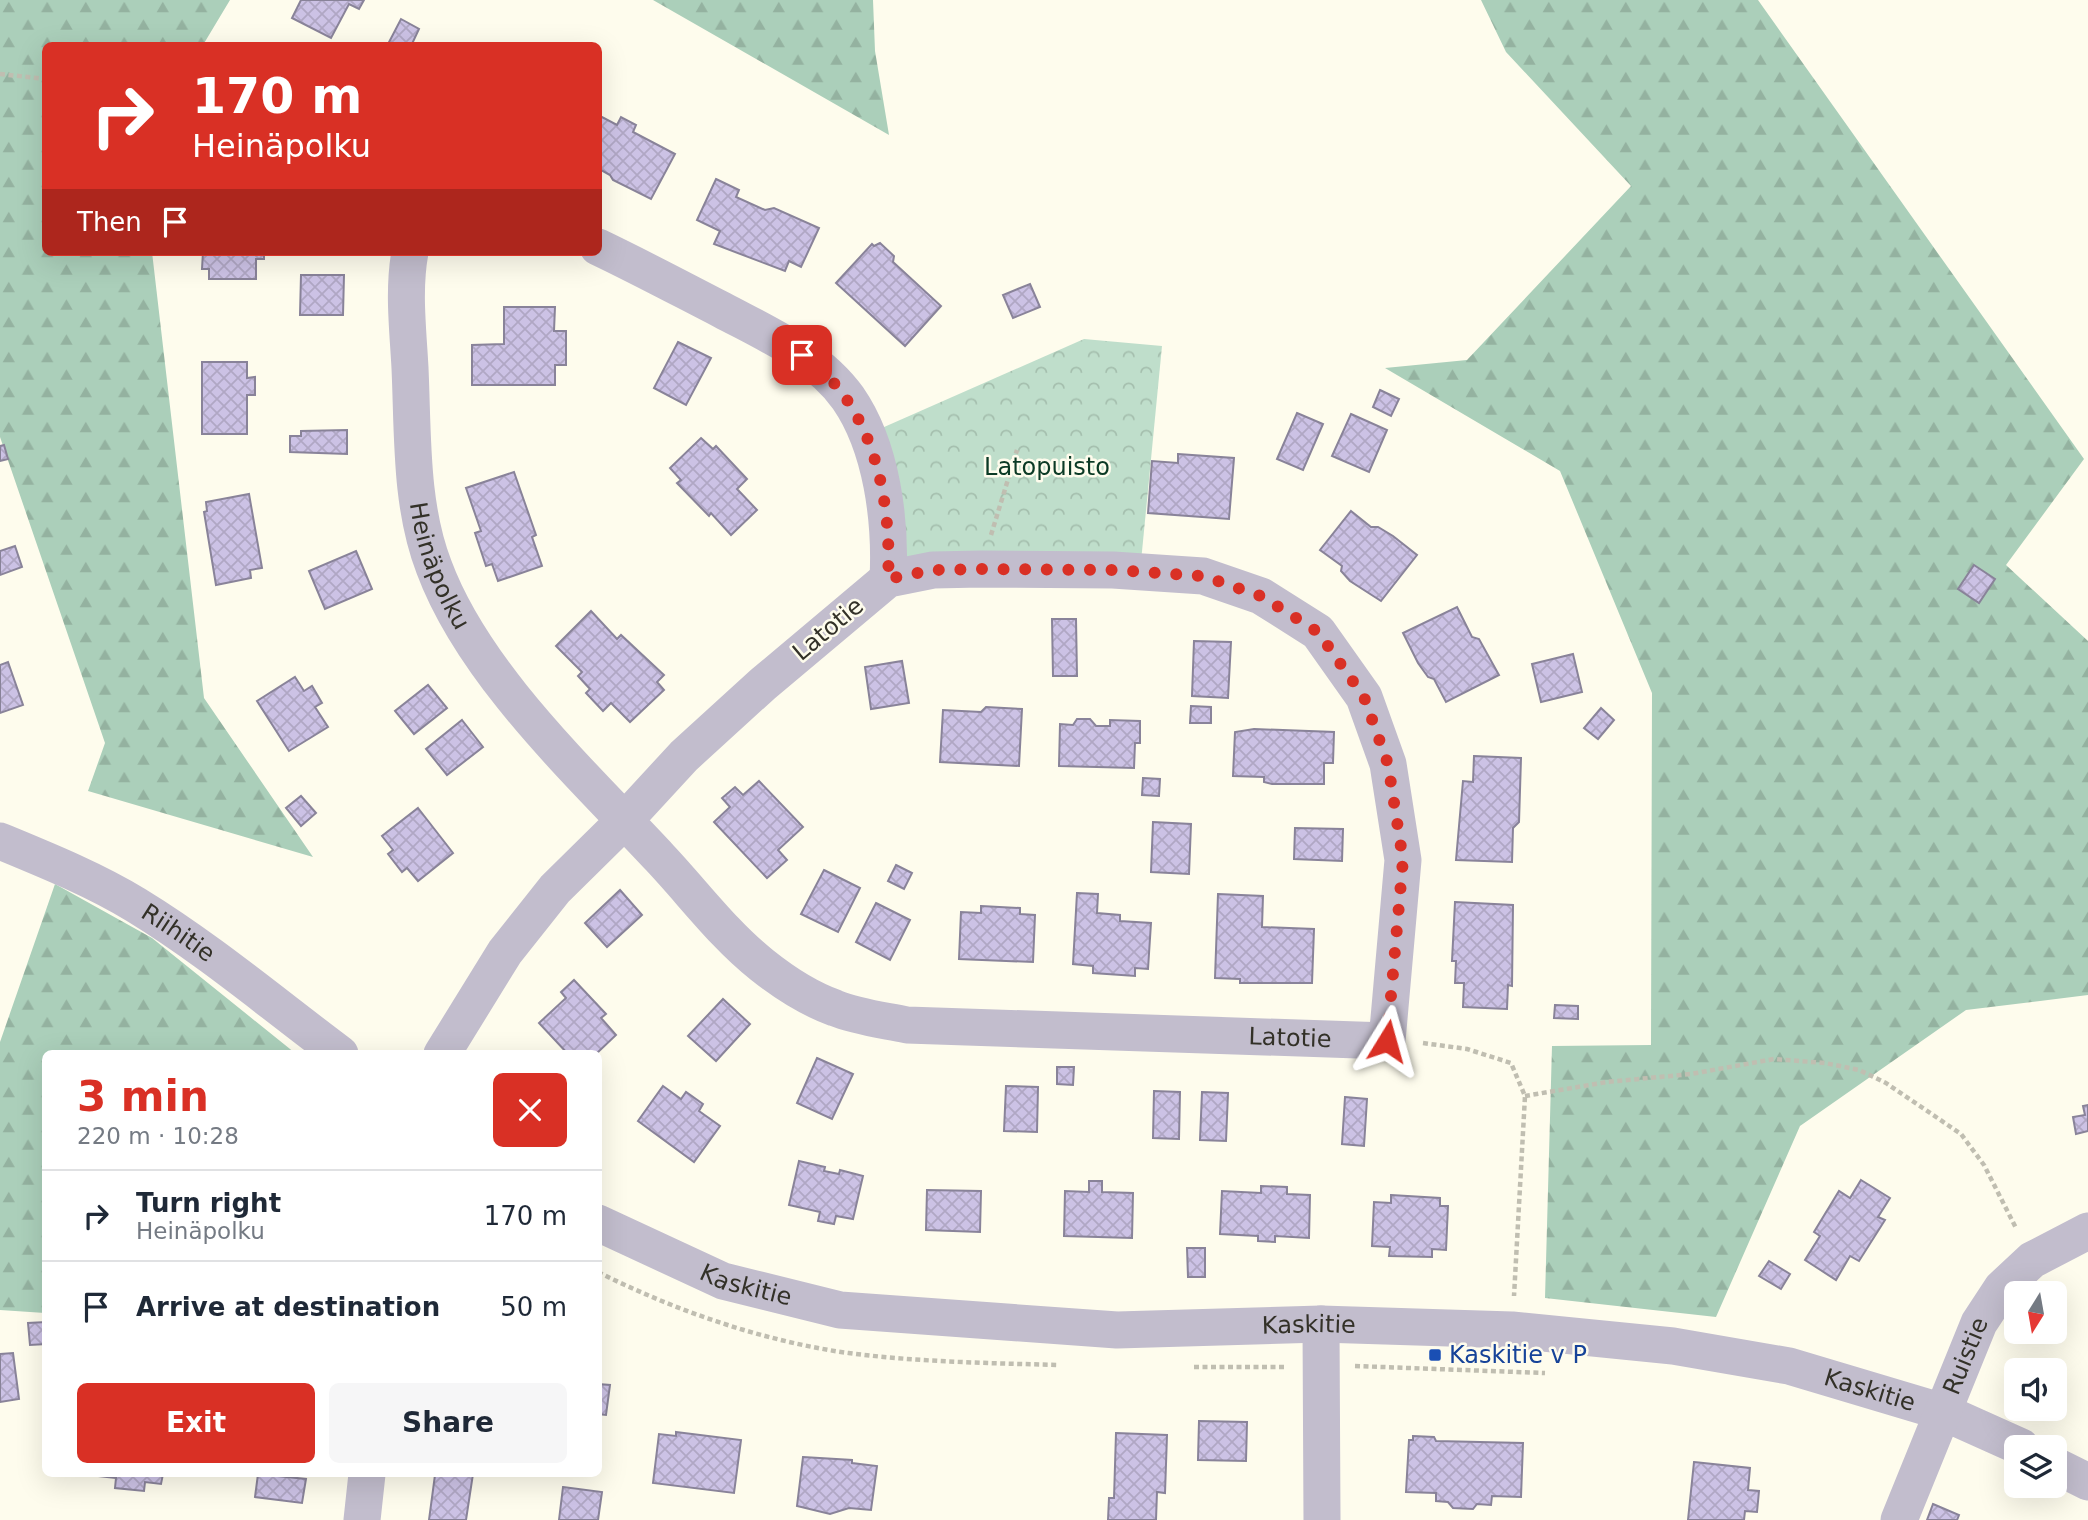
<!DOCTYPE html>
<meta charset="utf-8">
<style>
body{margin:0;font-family:"DejaVu Sans",sans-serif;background:#f6f6f7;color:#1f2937;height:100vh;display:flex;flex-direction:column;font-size:26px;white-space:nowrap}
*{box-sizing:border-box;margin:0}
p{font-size:23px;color:#747a83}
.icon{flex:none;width:38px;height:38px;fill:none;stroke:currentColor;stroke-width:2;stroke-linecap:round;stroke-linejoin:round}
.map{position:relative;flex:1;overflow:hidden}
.panel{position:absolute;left:42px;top:1050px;width:560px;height:427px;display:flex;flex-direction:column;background:#fff;border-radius:10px;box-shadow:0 7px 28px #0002}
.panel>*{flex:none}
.top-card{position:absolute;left:42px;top:42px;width:560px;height:214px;border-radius:10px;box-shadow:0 7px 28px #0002;background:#d93025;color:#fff;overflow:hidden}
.needle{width:46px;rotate:191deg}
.tools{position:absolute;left:2004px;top:1281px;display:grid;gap:14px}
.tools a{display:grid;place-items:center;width:63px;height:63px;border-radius:10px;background:#fff;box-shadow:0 7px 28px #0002;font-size:35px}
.pin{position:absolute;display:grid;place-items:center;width:60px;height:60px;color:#fff;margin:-30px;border-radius:14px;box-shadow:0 4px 10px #0006}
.me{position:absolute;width:77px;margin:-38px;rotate:8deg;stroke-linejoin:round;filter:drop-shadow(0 0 5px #0008)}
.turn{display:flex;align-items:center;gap:24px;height:147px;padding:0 35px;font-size:32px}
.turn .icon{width:91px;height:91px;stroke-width:2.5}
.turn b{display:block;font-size:49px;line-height:60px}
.then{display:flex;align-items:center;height:66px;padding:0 35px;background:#0003;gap:14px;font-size:26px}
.round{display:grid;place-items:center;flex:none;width:74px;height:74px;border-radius:10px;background:#f6f6f7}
.overview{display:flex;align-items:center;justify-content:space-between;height:119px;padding:0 35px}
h1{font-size:42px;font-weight:800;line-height:52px;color:#d93025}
.action{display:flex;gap:14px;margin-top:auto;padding:14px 35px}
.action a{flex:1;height:80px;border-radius:10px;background:#d93025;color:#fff;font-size:28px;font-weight:800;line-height:80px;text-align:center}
.action a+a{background:#f6f6f7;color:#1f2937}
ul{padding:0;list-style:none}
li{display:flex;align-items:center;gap:21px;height:91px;padding:0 35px;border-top:2px solid #e0e1e3}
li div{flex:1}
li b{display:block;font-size:26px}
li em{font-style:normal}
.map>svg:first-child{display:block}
</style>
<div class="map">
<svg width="2088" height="1520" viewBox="0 0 2088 1520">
<defs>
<pattern id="forest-firs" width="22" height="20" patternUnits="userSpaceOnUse" patternTransform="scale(1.75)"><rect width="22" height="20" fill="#abcfba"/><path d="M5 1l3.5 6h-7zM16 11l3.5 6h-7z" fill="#94b2a0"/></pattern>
<pattern id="park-crowns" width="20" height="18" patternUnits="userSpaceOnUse" patternTransform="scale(1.75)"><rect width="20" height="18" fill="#bfdecb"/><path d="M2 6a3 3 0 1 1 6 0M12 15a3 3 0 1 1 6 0" fill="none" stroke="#a5bfae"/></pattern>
<pattern id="building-cross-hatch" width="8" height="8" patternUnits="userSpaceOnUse" patternTransform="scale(1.75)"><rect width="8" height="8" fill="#ccc2e5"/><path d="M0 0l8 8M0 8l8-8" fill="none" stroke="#b0a7c4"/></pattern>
</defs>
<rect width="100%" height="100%" fill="#fefced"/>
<!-- forest -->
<g fill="url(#forest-firs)">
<polygon points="0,0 230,0 203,45 46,46 46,252 152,252 204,698 313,857 88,791 105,743 0,437"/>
<polygon points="653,0 873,0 875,51 889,135"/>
<polygon points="1481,0 1758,0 2084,459 2006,565 2088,641 2088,995 1966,1010 1800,1126 1716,1317 1545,1298 1552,1046 1651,1045 1652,693 1560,471 1385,368 1467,360 1631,186 1506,52"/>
<polygon points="55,884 152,938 295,1053 46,1054 45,1313 0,1310 0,1042"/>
</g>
<!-- park -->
<polygon fill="url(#park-crowns)" points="1084,339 1162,346 1140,572 888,579 866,435"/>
<!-- building -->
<g fill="url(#building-cross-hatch)" stroke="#898399" stroke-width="2">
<polygon points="301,0 364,0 359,9 349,4 331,38 292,18"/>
<polygon points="401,19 419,29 411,46 387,46"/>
<polygon points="598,115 617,125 621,117 636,125 633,132 675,154 651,199 613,180 610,175 599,169"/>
<polygon points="716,179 739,190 736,197 765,210 774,208 819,228 801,267 789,261 785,271 714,244 720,231 697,220"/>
<polygon points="880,243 894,256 893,262 941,306 905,346 836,283 872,244 874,246"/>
<polygon points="203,252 264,252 264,259 256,259 256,279 209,279 209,269 202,269"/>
<polygon points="301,275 344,275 343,315 300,315"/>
<polygon points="1030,284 1040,307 1013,318 1003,295"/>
<polygon points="504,307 555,307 554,331 566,331 566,365 555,365 555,385 472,385 472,345 504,344"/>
<polygon points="678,342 711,358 686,405 654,388"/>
<polygon points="202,362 247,362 247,378 255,377 255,395 247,395 247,434 202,434"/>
<polygon points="1380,390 1399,399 1391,416 1373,407"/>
<polygon points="1297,413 1323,424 1303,470 1277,459"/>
<polygon points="1351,414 1387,430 1369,472 1332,456"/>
<polygon points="347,430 347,454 290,452 290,436 301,436 301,431"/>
<polygon points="701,438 713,449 716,446 747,479 737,489 757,510 731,535 711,513 709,516 677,483 681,480 670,468"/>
<polygon points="4,445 8,459 0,461 0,446"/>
<polygon points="1178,454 1234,458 1229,519 1148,513 1152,461 1178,463"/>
<polygon points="514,472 536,535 532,537 542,566 498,581 492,564 486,566 475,533 481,531 466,488"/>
<polygon points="249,494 262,568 250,570 251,578 216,585 204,512 207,511 206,502"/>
<polygon points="1351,511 1371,527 1378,527 1393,536 1417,555 1381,601 1350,581 1341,571 1342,566 1320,550"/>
<polygon points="15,546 22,567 0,575 0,551"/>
<polygon points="356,551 372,589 325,609 309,571"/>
<polygon points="1974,565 1995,579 1979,603 1958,589"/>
<polygon points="1457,607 1472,637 1479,639 1499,675 1446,702 1434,679 1428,677 1418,663 1403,633"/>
<polygon points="591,611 617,639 621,635 664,675 657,682 664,690 630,722 611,703 603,711 586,693 590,689 578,676 582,672 556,646"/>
<polygon points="1052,619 1076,619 1077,676 1053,676"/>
<polygon points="1194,641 1231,642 1228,698 1192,696"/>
<polygon points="1573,654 1582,692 1541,702 1532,664"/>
<polygon points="902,661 909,703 871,709 865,667"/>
<polygon points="8,662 23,705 0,713 0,665"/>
<polygon points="295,677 304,691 312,686 322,703 315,707 328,727 289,751 257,701"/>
<polygon points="428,685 447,708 414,734 395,711"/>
<polygon points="1191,706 1211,707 1211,723 1190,723"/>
<polygon points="986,707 1022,709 1019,766 940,762 943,710 981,712"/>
<polygon points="1601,708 1614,720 1598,739 1584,728"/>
<polygon points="1077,719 1090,719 1096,726 1110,726 1110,720 1140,721 1140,743 1135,743 1134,768 1059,766 1060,724 1073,725"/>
<polygon points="462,720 483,747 447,775 426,749"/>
<polygon points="1254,729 1334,732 1333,763 1324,763 1324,784 1272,784 1264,782 1264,777 1233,776 1235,732"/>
<polygon points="1474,756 1521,758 1519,822 1513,828 1512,862 1456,860 1463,781 1473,782"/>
<polygon points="1143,778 1160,779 1159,796 1142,795"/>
<polygon points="759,781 803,827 778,850 787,860 767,878 714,822 730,807 722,798 735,787 743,795"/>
<polygon points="301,796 316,813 301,826 286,808"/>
<polygon points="418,808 453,853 418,881 407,868 402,872 388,854 393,850 382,836"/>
<polygon points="1153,822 1191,824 1189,874 1151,872"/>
<polygon points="1295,828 1343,829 1342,861 1294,859"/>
<polygon points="896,865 912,873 904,889 888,881"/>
<polygon points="824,870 860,888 838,932 801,914"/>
<polygon points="620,890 642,915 607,947 585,923"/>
<polygon points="1077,893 1098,894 1097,913 1120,915 1120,921 1151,923 1148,969 1135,968 1135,976 1093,973 1093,966 1073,964"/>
<polygon points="1218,894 1263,896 1262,927 1314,929 1312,983 1240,983 1240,979 1215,978"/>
<polygon points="1455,902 1513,905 1512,986 1508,985 1507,1009 1463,1007 1464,983 1455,983 1456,961 1452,961"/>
<polygon points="876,903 910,920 890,960 856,942"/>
<polygon points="981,906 1020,908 1020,914 1035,915 1033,962 959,959 961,912 981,913"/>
<polygon points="574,980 606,1014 601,1018 616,1035 596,1054 568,1054 539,1023 566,998 561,992"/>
<polygon points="723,999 750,1024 716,1061 688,1036"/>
<polygon points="1555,1005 1578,1006 1578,1019 1554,1018"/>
<polygon points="817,1058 853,1074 832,1119 797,1103"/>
<polygon points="1057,1067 1074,1067 1073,1085 1057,1084"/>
<polygon points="663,1086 681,1099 686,1092 703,1104 699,1111 720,1126 694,1162 638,1121"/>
<polygon points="1006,1086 1038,1087 1037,1132 1004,1131"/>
<polygon points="1154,1091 1180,1092 1179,1139 1153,1138"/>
<polygon points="1202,1092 1228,1093 1226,1141 1200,1140"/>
<polygon points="1345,1097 1367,1099 1364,1146 1342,1144"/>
<polygon points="2088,1105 2088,1131 2076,1134 2073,1117 2085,1115 2083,1106"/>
<polygon points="799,1161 825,1167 824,1171 839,1174 840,1170 863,1176 853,1219 836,1216 834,1224 818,1221 820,1212 789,1205"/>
<polygon points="1861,1180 1890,1198 1878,1217 1885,1220 1859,1261 1850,1256 1836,1280 1805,1260 1820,1236 1814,1232 1839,1191 1850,1198"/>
<polygon points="1089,1181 1102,1181 1102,1192 1133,1193 1132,1238 1064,1236 1065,1191 1089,1192"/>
<polygon points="1261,1186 1287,1187 1287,1194 1310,1195 1309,1238 1275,1236 1275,1242 1258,1241 1258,1236 1220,1234 1222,1191 1261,1193"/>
<polygon points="927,1190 981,1191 980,1232 926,1230"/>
<polygon points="1391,1195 1440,1198 1440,1206 1448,1206 1446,1250 1432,1249 1432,1257 1389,1256 1390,1247 1372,1246 1374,1202 1391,1203"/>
<polygon points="1187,1248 1205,1248 1205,1277 1188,1277"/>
<polygon points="1769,1261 1790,1274 1781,1289 1759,1276"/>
<polygon points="46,1322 46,1344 30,1345 28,1323"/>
<polygon points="13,1353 19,1399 0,1402 0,1354"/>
<polygon points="598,1384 610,1385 606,1415 598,1414"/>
<polygon points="1199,1421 1247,1422 1246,1461 1198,1460"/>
<polygon points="676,1432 741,1440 734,1493 653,1483 659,1434 676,1436"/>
<polygon points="1116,1433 1167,1435 1165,1493 1157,1492 1156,1520 1108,1520 1109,1498 1114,1498"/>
<polygon points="1413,1436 1434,1437 1436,1441 1523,1443 1521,1497 1492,1496 1491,1505 1477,1504 1473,1509 1453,1508 1448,1502 1436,1501 1436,1493 1406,1492 1409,1440 1413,1440"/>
<polygon points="803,1457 852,1460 852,1463 877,1466 871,1510 849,1508 830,1514 797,1506"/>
<polygon points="1694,1462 1750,1468 1748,1490 1759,1491 1757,1512 1745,1511 1744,1520 1688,1520"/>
<polygon points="99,1474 163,1474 161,1484 145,1482 144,1491 115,1488 116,1478 99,1476"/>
<polygon points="258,1474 306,1479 302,1503 255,1497"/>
<polygon points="427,1474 473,1474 466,1520 429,1520 435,1475"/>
<polygon points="563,1487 602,1492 598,1520 559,1520"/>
<polygon points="1933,1504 1959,1515 1957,1520 1927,1520"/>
</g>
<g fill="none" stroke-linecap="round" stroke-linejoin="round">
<!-- path -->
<g stroke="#c0beb1" stroke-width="4.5" stroke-dasharray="5 3.5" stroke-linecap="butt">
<polyline points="0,74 46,79"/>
<polyline points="991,535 1017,450"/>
<polyline points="1423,1043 1467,1049 1511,1063 1525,1096 1514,1296"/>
<polyline points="1525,1096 1607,1082 1691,1074 1774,1059 1825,1063 1859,1070 1886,1083 1961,1134 1984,1165 2016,1228"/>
<path d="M598,1272C674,1310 757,1339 841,1352C913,1362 986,1363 1059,1365"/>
<polyline points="1355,1366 1545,1373"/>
<polyline points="1194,1367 1287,1367"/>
</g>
<!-- minor -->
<g stroke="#c2bdcd" stroke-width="37">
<path d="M598,247C640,267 681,289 722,310C767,334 818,356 848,398C882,447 891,521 888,579"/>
<path id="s1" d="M410,252C403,290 408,330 410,368C413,434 410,505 434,567C474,675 582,774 660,858C693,893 724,935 762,965C782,981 810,999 835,1008C857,1017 883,1020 907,1025L1387,1041L1403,860L1388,764L1364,697L1318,632L1261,596L1203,576L1113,570L981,569L933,570L888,579L763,684L684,756L625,820L555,889L505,952L442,1054"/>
<path id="s2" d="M0,841C46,860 93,879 136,905C208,949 273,1004 340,1054"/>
<path id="s3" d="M598,1223L723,1281L840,1310L1117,1330L1321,1324L1512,1330L1673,1346L1789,1366L1943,1412L2021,1447"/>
<polyline points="1321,1324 1322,1520"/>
<polyline points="2054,1465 2088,1482"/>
<polyline points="362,1520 367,1474"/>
<path id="s4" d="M1899,1520L1979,1323L2002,1288L2032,1260L2088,1231"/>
</g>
</g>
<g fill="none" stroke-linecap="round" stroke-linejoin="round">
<!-- route -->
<path stroke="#d93025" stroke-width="12" stroke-dasharray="0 21.6" d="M802,355C873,402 892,498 888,579L933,570L981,569L1113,570L1203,576L1261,596L1318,632L1364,697L1388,764L1403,860L1387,1041"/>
</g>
<!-- markers -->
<rect fill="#1a4fb4" stroke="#fefced" stroke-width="2.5" x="1428" y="1348" width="14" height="14" rx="3.5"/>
<g text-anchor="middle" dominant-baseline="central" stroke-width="5" stroke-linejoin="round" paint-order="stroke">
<!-- park labels -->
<g font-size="24" fill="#0b3a25" stroke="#fefced">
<text x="1047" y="467">Latopuisto</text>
</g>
<!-- street labels -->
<g font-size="24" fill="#333128" stroke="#fefced">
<text stroke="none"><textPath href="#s1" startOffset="318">Heinäpolku</textPath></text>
<text transform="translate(828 629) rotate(-40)">Latotie</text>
<text stroke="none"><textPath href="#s2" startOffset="201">Riihitie</textPath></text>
<text stroke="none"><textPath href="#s1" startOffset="1379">Latotie</textPath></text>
<text stroke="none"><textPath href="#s3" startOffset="161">Kaskitie</textPath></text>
<text stroke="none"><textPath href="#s3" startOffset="728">Kaskitie</textPath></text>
<text stroke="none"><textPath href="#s4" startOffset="177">Ruistie</textPath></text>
<text stroke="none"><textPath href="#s3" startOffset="1295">Kaskitie</textPath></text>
</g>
<!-- transit labels -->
<g font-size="24" fill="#164399" stroke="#fefced" text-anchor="start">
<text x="1449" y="1355">Kaskitie v P</text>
</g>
</g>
</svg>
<div class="tools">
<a><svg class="needle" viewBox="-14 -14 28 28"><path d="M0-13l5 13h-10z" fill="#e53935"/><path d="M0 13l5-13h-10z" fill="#747a83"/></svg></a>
<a><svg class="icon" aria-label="sound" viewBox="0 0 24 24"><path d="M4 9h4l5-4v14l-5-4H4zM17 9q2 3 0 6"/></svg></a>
<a><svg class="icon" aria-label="layers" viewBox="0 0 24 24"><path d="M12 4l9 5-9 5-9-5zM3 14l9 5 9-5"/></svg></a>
</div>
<div class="pin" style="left:802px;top:355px;background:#d93025"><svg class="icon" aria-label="arrive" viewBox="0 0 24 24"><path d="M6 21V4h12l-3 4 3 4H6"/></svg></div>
<svg class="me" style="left:1387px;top:1041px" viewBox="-20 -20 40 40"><path d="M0-17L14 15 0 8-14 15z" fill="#d93025" stroke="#fff" stroke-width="4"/></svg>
<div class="top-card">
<div class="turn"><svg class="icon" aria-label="right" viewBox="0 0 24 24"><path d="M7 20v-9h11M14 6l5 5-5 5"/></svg><div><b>170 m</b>Heinäpolku</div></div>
<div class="then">Then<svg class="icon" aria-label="arrive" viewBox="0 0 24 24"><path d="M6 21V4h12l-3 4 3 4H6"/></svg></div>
</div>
<section class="panel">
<div class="overview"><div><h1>3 min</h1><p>220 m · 10:28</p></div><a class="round" style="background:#d93025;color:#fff"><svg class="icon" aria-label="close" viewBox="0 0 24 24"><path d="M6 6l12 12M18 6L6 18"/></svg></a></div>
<ul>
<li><svg class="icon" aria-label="right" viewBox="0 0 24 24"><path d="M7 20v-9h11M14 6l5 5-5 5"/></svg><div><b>Turn right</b><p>Heinäpolku</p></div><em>170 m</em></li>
<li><svg class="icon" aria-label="arrive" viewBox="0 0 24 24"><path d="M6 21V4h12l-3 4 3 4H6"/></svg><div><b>Arrive at destination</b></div><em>50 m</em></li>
</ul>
<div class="action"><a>Exit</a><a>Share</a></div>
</section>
</div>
